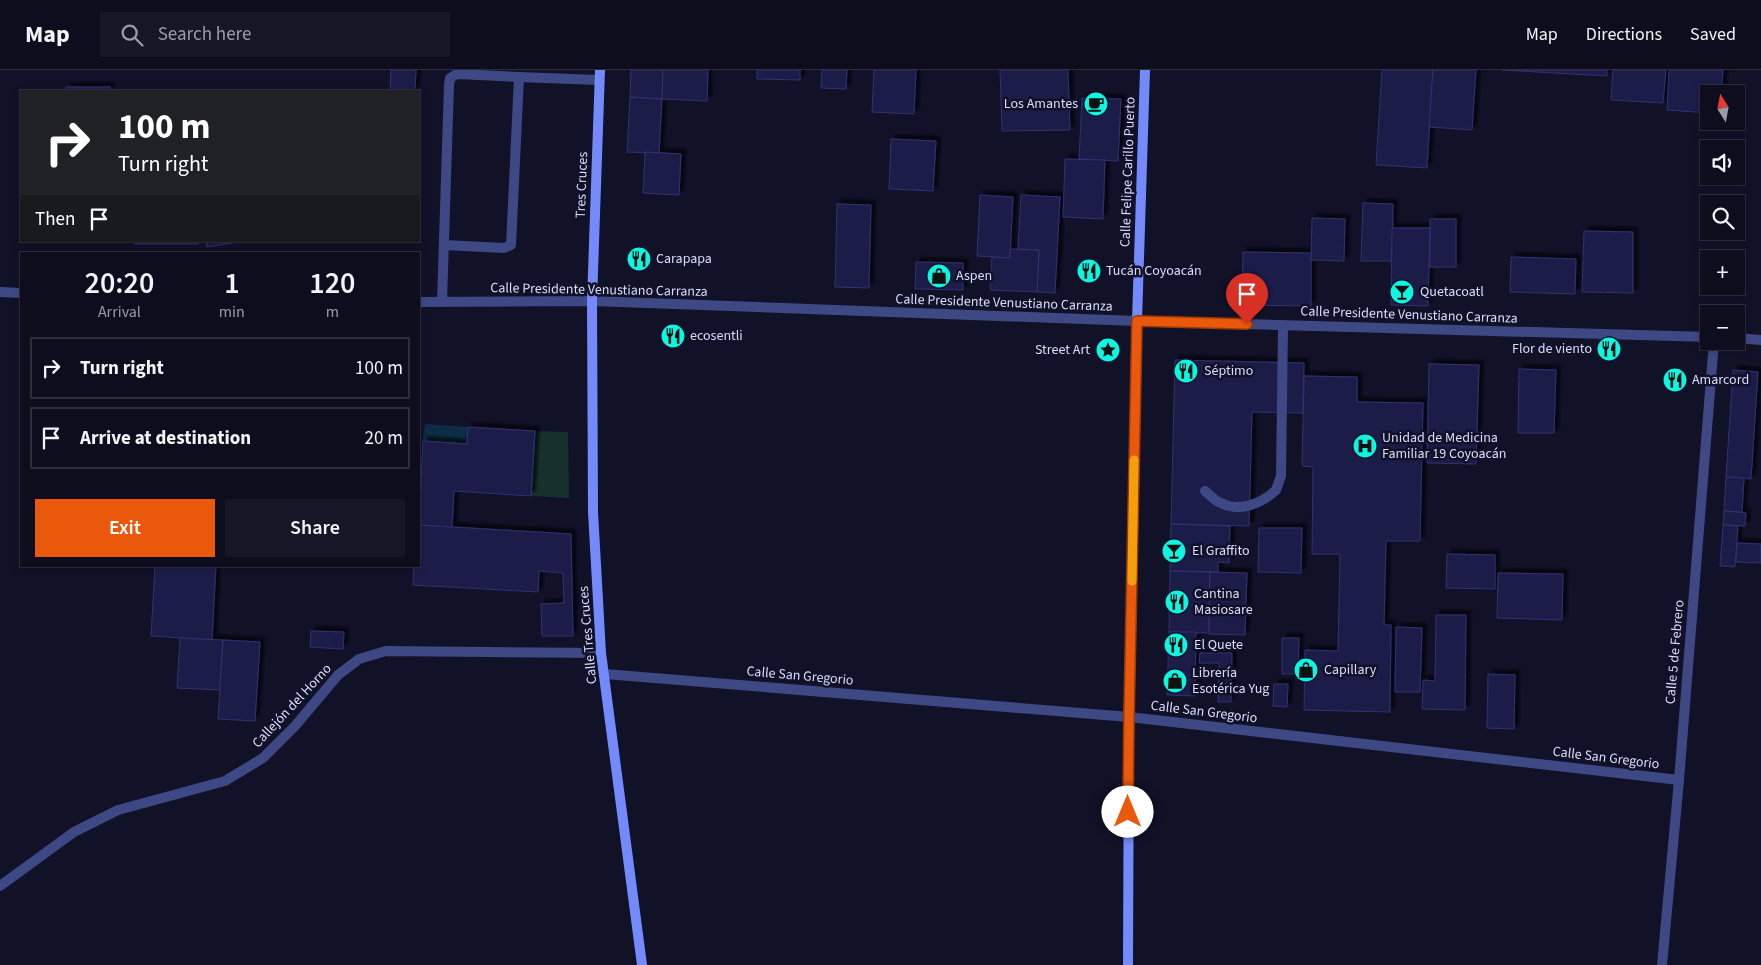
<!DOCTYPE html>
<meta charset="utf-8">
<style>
body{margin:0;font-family:"Source Sans 3",sans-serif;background:#161627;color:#f1f3f6;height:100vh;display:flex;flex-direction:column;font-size:19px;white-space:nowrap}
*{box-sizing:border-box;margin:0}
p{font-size:16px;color:#9a9ca4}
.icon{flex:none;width:28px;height:28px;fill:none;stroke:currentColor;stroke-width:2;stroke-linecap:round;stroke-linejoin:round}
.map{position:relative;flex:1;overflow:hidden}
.side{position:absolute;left:20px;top:182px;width:400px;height:315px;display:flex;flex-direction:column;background:#0d0d1e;border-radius:0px;box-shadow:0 2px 8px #0003,0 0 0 1px #2d2d3c}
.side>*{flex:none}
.hud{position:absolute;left:20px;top:20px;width:400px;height:152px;border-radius:0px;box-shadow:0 2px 8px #0003,0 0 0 1px #2d2d3c;background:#202124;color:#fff;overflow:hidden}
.needle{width:32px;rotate:349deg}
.buttons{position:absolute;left:1700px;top:15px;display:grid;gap:10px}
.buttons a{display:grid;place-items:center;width:45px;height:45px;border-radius:0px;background:#0d0d1e;box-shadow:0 2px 8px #0003,0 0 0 1px #2d2d3c;font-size:25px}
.pin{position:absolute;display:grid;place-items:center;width:42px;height:42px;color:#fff;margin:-51px -21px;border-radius:50% 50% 50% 0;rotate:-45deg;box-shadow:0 0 5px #0007}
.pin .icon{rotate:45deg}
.me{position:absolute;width:55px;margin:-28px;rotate:0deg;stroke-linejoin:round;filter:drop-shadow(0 0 4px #0008)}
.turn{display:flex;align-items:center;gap:18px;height:105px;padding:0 15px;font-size:22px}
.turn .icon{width:65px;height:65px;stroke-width:2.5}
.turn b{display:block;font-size:35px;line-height:42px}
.then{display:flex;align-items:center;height:48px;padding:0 15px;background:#0003;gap:10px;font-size:19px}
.eta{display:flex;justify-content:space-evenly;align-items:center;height:85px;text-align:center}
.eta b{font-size:30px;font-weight:600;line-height:35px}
.cta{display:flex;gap:10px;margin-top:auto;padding:10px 15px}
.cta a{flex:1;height:58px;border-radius:0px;background:#ea580c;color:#fff;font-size:20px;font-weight:600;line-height:58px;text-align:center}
.cta a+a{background:#161627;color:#f1f3f6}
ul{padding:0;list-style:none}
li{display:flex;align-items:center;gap:15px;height:62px;margin:0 10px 8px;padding:0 5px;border:2px solid #2d2d3c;border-radius:0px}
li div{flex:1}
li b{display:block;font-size:19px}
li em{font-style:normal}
header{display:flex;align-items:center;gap:30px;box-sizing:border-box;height:70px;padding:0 25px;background:#0d0d1e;border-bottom:1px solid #2d2d3c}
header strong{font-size:24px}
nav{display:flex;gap:28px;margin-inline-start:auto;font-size:18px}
.search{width:350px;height:45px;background:#161627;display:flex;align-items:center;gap:12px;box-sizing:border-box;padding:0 18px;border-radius:0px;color:#9a9ca4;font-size:19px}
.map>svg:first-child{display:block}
</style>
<header>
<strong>Map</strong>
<div class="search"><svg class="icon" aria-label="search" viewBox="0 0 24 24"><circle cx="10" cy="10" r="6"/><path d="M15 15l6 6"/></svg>Search here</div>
<nav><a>Map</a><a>Directions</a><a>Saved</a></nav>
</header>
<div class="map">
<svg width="1761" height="895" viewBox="0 0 1761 895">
<defs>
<filter id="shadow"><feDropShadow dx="4.5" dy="-4.5" stdDeviation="1" flood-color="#0009"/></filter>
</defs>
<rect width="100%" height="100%" fill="#111128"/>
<!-- green -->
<polygon fill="#14312b" points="535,361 568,362 569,428 531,426"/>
<!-- water -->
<polygon fill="#0d2c45" points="425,354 468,357 467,374 423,371"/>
<!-- building -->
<g fill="#1e1e48" stroke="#313173" filter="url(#shadow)">
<polygon points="391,0 416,0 415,21 390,21"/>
<polygon points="631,0 663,0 662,29 630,27"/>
<polygon points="663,0 708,0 707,31 662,29"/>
<polygon points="757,0 800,0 800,10 757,9"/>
<polygon points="822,0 847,0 846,19 821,18"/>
<polygon points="874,0 916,0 914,44 872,42"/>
<polygon points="1000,0 1068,0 1070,60 1002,61"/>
<polygon points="1382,0 1433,0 1427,98 1376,95"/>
<polygon points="1433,0 1476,0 1472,60 1429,57"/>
<polygon points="1502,0 1607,0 1607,6"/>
<polygon points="1613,0 1666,0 1663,33 1611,30"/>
<polygon points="1669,0 1723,0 1721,24 1709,24 1709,43 1667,40"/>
<rect x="66" y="17" width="44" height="4"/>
<polygon points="630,27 662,29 659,83 627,82"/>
<polygon points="1082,28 1121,29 1118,91 1079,89"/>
<polygon points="891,69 936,71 933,121 889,119"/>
<polygon points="645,82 681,84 679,125 643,123"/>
<polygon points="1065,89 1105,90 1103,149 1063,147"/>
<polygon points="980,125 1013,127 1010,188 977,186"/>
<polygon points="1021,125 1060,127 1055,223 1037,222 1039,180 1018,179"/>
<polygon points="1363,133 1393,134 1392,191 1361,191"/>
<polygon points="837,134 871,135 869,218 835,217"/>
<polygon points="1312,148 1345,149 1344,191 1311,190"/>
<rect x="1430" y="149" width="26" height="48"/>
<polygon points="1392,158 1430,158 1428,236 1391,235"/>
<polygon points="1584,161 1633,162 1633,223 1582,222"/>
<rect x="135" y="171" width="63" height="3"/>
<polygon points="206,171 245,171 207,177"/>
<polygon points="1010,179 1039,180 1037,222 990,220 992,187 1010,188"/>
<polygon points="1243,182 1311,183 1311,236 1242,235"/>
<polygon points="1511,187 1576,189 1575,224 1510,222"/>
<polygon points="916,192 963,193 963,220 915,219"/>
<polygon points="1175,290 1304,293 1303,343 1252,342 1249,456 1171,454"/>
<polygon points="1429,294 1479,295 1476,394 1427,393"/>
<polygon points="1519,299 1556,300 1554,363 1518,363"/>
<polygon points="1733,300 1758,302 1751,409 1726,407"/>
<polygon points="1304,306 1357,307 1357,332 1423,333 1420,471 1386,471 1384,555 1391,555 1390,642 1304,640 1305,580 1338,581 1340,484 1312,484 1313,397 1302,396"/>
<polygon points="468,357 535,361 531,426 454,421 452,458 419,455 423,371 467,374"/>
<polygon points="1726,407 1744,408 1742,442 1724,441"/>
<polygon points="1724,441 1746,443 1745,456 1723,455"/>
<polygon points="1171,454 1230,456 1229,493 1218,492 1218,502 1170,501"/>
<polygon points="419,455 571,464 573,566 542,566 541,534 564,533 563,503 539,501 538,522 413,515 414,496 419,496"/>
<polygon points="1723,455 1738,456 1735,497 1720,496"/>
<polygon points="1259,458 1302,458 1301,503 1258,502"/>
<polygon points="1737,473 1761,474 1761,493 1736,492"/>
<polygon points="1447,484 1495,485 1495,519 1446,518"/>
<polygon points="155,496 216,496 212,570 151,566"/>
<polygon points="1170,501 1210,502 1209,563 1169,562"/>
<polygon points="1210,502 1247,503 1245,565 1209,564"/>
<polygon points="1498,503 1563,504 1562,550 1497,548"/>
<polygon points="1436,545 1466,545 1465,640 1422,639 1423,610 1435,611"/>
<polygon points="1396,557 1422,558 1420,622 1395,622"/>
<polygon points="311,561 344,562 343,579 310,577"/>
<polygon points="1169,562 1196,562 1195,626 1167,625"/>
<polygon points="180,568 223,570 220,620 177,618"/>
<polygon points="1282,568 1299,568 1298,604 1282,604"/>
<polygon points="223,570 260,572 255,651 218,649"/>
<polygon points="1200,583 1232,583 1231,632 1218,632 1219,593 1199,593"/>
<polygon points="1488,604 1515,605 1514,659 1487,658"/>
<polygon points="1274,614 1288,614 1287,637 1273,636"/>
</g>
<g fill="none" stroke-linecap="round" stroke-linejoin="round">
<!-- lane -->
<g stroke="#3e4885" stroke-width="10">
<polyline points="519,7 598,10"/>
<polyline points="442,232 449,15 450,8 457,4 519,7 511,175 504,178 444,175"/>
<path d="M1205,421C1210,425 1215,431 1221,433C1240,443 1262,433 1276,420L1281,406L1283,256"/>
</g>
<!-- street -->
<g stroke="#3e4885" stroke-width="10">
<polyline points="0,222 21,223"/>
<polyline points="419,232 592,231 1137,251 1709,267"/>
<polyline points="1736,268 1761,270"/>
<polyline points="605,604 1129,647 1679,710"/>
<polyline points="0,816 74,762 118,740 225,711 263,688 295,656 338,605 359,589 386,581 601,583"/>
<polyline points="1662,895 1679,710 1714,271"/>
</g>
<!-- secondary -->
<g stroke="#748afa" stroke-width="10">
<polyline points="600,0 592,231 593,442 601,583 642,895"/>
<polyline points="1128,895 1129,647 1137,251 1145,0"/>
</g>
</g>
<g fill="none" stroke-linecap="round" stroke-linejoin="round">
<defs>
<polyline id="route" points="1128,742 1129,647 1137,251 1247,254"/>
</defs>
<!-- route casing -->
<use href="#route" stroke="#983908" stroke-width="12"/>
<!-- route -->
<use href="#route" stroke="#ea580c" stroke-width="9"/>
<!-- slow -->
<polyline stroke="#f59e0b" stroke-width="9" points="1132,511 1134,390"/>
</g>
<!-- icons -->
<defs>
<symbol id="cafe-disc" viewBox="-11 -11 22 22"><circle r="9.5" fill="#0df6e1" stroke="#111128"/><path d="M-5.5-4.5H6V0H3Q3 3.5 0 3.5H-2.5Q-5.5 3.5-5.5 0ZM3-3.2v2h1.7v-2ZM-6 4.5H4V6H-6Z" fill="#111"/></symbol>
<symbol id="restaurant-disc" viewBox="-11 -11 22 22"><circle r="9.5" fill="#0df6e1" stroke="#111128"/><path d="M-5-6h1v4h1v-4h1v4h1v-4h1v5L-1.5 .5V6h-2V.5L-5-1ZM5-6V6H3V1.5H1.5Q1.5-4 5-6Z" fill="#111"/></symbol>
<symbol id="shop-disc" viewBox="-11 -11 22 22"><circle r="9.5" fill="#0df6e1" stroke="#111128"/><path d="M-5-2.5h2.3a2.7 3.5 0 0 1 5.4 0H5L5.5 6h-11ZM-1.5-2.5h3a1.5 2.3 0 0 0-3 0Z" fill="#111"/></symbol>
<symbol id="bar-disc" viewBox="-11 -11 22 22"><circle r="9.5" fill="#0df6e1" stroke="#111128"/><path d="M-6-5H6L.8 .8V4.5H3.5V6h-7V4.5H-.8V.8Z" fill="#111"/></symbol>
<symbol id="sight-disc" viewBox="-11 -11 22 22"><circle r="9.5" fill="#0df6e1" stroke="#111128"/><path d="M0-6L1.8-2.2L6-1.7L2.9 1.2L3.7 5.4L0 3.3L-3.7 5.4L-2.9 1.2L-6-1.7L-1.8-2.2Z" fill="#111"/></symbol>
<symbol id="hospital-disc" viewBox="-11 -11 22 22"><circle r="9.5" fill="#0df6e1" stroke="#111128"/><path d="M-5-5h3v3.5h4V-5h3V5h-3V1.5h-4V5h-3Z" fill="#111"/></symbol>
</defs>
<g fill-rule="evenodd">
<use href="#cafe-disc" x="1082" y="20" width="28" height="28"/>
<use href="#restaurant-disc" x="625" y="175" width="28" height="28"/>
<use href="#restaurant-disc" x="1075" y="187" width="28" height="28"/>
<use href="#shop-disc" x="925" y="192" width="28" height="28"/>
<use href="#bar-disc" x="1388" y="208" width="28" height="28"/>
<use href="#restaurant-disc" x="659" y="252" width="28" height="28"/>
<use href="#restaurant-disc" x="1595" y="265" width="28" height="28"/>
<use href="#sight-disc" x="1094" y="266" width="28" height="28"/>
<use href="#restaurant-disc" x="1172" y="287" width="28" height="28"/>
<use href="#restaurant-disc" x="1661" y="296" width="28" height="28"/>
<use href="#hospital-disc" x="1351" y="362" width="28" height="28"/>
<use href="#bar-disc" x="1160" y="467" width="28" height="28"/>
<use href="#restaurant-disc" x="1163" y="518" width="28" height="28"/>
<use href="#restaurant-disc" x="1162" y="561" width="28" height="28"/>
<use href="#shop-disc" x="1292" y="586" width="28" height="28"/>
<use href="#shop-disc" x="1161" y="597" width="28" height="28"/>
</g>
<g text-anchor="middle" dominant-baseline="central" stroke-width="5" stroke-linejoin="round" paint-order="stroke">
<!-- poi labels -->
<g font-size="14" fill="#d9dcfe" stroke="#111128" text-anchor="start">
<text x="1078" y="34" text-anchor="end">Los Amantes</text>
<text x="656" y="189">Carapapa</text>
<text x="1106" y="201">Tucán Coyoacán</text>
<text x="956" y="206">Aspen</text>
<text x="1420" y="222">Quetacoatl</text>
<text x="690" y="266">ecosentli</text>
<text x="1592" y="279" text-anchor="end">Flor de viento</text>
<text x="1090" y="280" text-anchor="end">Street Art</text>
<text x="1204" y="301">Séptimo</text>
<text x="1692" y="310">Amarcord</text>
<text x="1382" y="368">Unidad de Medicina<tspan x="1382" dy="16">Familiar 19 Coyoacán</tspan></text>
<text x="1192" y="481">El Graffito</text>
<text x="1194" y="524">Cantina<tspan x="1194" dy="16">Masiosare</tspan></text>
<text x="1194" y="575">El Quete</text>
<text x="1324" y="600">Capillary</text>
<text x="1192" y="603">Librería<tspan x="1192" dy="16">Esotérica Yug</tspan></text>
</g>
<!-- street labels -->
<g font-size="14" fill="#d9dcfe" stroke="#111128">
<text transform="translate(1128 102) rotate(-88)">Calle Felipe Carillo Puerto</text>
<text transform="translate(582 115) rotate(-88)">Tres Cruces</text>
<text transform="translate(599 220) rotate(1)">Calle Presidente Venustiano Carranza</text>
<text transform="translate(1004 233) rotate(2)">Calle Presidente Venustiano Carranza</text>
<text transform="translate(1409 245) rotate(2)">Calle Presidente Venustiano Carranza</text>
<text transform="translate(588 565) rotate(-95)">Calle Tres Cruces</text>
<text transform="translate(1675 582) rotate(-85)">Calle 5 de Febrero</text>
<text transform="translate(800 606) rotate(5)">Calle San Gregorio</text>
<text transform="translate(292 636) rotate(-47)">Callejón del Horno</text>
<text transform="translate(1204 642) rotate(7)">Calle San Gregorio</text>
<text transform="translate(1606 688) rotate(7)">Calle San Gregorio</text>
</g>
</g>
</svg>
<div class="buttons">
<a><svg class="needle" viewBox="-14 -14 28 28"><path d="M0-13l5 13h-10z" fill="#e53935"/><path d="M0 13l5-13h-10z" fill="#9a9ca4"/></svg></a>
<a><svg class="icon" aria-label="sound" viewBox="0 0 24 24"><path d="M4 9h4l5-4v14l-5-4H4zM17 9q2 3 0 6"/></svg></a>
<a><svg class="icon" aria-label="search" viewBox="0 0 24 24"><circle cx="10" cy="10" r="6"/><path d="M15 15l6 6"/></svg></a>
<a>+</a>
<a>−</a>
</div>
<div class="pin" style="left:1247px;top:254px;background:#d93025"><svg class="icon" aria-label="arrive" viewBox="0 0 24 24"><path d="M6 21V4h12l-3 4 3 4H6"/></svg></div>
<svg class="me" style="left:1128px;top:742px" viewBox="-20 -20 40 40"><circle r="19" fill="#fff"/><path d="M0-13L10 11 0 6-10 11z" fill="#ea580c"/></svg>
<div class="hud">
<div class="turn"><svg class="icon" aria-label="right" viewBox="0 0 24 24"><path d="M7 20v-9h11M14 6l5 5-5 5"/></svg><div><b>100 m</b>Turn right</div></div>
<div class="then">Then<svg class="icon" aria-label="arrive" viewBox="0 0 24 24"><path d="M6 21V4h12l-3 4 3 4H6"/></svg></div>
</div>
<section class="side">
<div class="eta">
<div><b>20:20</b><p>Arrival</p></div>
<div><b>1</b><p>min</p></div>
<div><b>120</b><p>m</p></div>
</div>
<ul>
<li><svg class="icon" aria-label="right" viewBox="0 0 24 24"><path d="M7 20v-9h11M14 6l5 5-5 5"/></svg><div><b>Turn right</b></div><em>100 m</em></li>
<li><svg class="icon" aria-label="arrive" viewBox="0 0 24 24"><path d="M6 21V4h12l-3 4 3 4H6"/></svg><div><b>Arrive at destination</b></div><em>20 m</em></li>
</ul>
<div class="cta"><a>Exit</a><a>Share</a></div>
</section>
</div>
